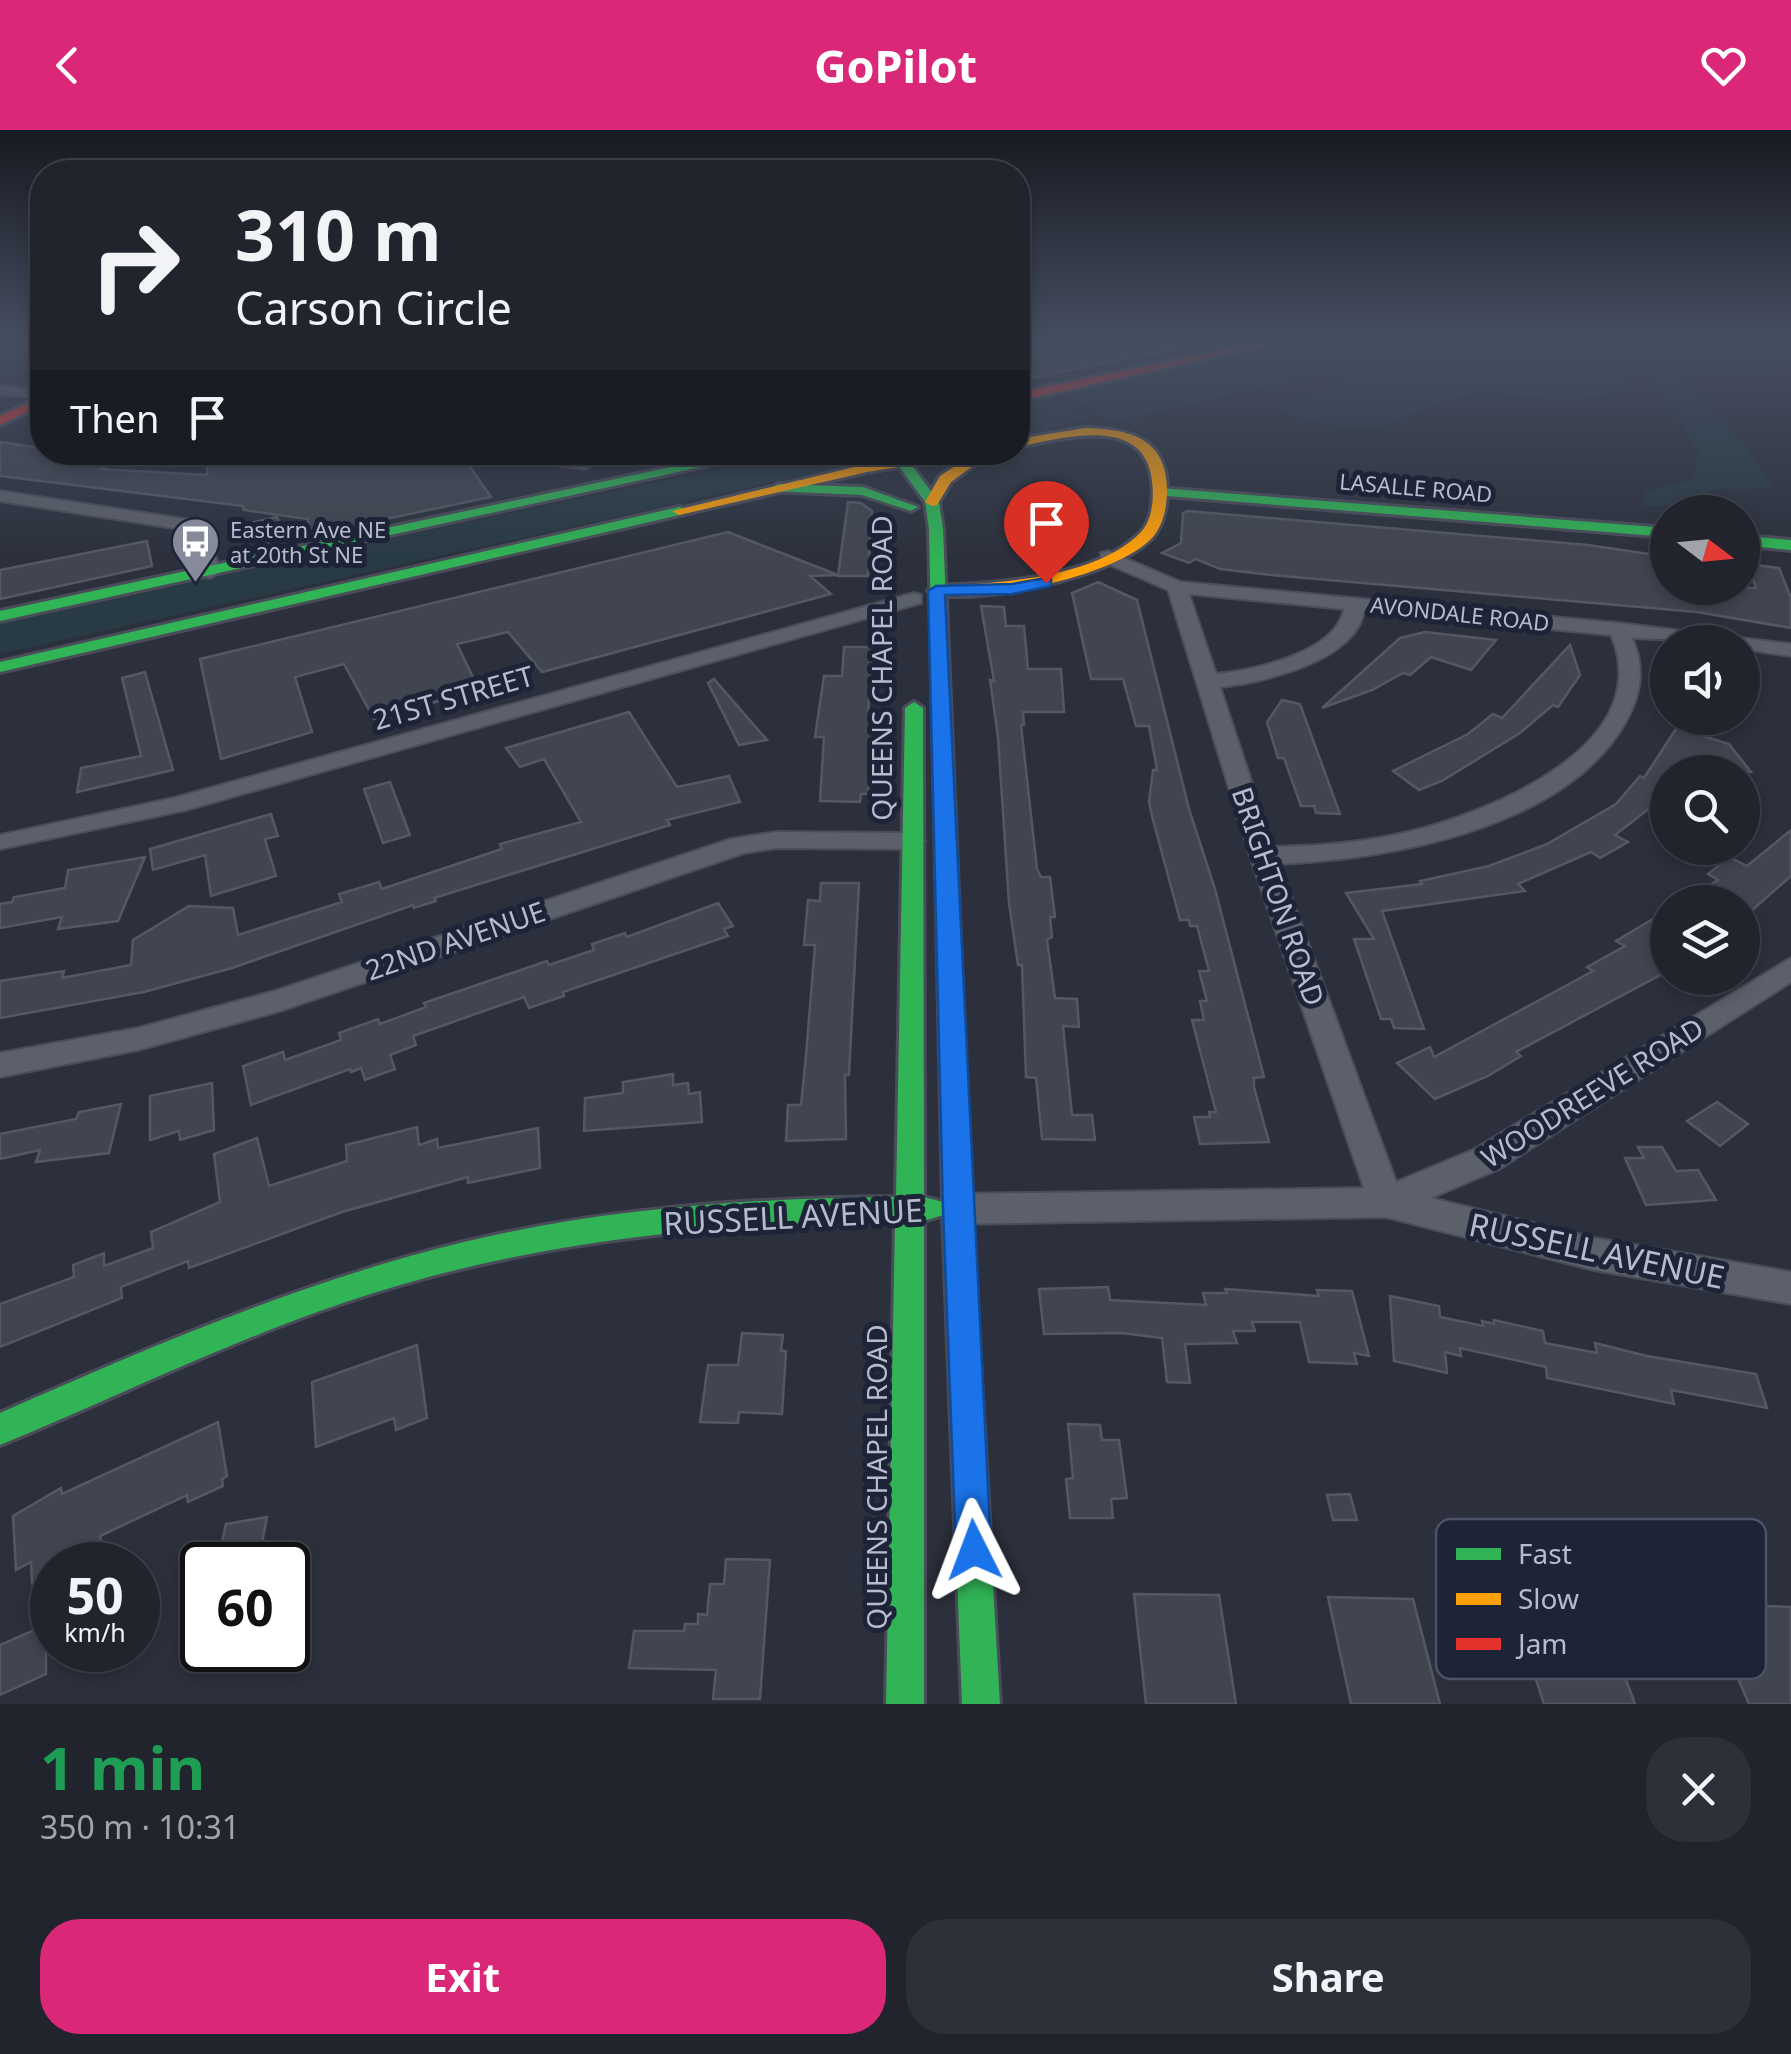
<!DOCTYPE html>
<meta charset="utf-8">
<style>
body{margin:0;font-family:"Noto Sans",sans-serif;background:#2d3039;color:#f1f3f6;height:100vh;display:flex;flex-direction:column;font-size:38px;white-space:nowrap}
*{box-sizing:border-box;margin:0}
p{font-size:32px;color:#a2a4aa}
.icon{flex:none;width:55px;height:55px;fill:none;stroke:currentColor;stroke-width:2;stroke-linecap:round;stroke-linejoin:round}
.map{position:relative;height:1574px;overflow:hidden}
.drawer{display:flex;flex-direction:column;background:#21242d;flex:1}
.drawer>*{flex:none}
.hud{position:absolute;left:30px;top:30px;width:1000px;height:305px;border-radius:40px;box-shadow:0 5px 15px #0003,0 0 0 2px #3e4149;background:#21242d;color:#f1f3f6;overflow:hidden}
.needle{width:65px;rotate:106deg}
.fabs{position:absolute;left:1650px;top:365px;display:grid;gap:20px}
.fabs a{display:grid;place-items:center;width:110px;height:110px;border-radius:50%;background:#21242d;box-shadow:0 5px 15px #0003,0 0 0 2px #3e4149;font-size:50px}
.speed{position:absolute;left:30px;top:1412px;display:flex;gap:20px;font-size:50px;font-weight:700;text-align:center}
.speed>*{display:grid;place-content:center;width:130px;height:130px;border-radius:50%;background:#21242d;box-shadow:0 5px 15px #0003,0 0 0 2px #3e4149;line-height:1}
.speed small{font-size:25px;font-weight:400}
.speed .limit{border:5px solid #111;border-radius:15px;background:#fff;color:#111}
.pin{position:absolute;display:grid;place-items:center;width:85px;height:85px;color:#fff;margin:-102px -42px;border-radius:50% 50% 50% 0;rotate:-45deg;box-shadow:0 0 10px #0007}
.pin .icon{rotate:45deg}
.me{position:absolute;width:110px;margin:-55px;rotate:357deg;stroke-linejoin:round;filter:drop-shadow(0 0 8px #0008)}
.turn{display:flex;align-items:center;gap:35px;height:210px;padding:0 40px;font-size:45px}
.turn .icon{width:130px;height:130px;stroke-width:2.5}
.turn b{display:block;font-size:70px;line-height:85px}
.then{display:flex;align-items:center;height:95px;padding:0 40px;background:#0003;gap:20px;font-size:38px}
.round{display:grid;place-items:center;flex:none;width:105px;height:105px;border-radius:40px;background:#2d3039}
.headline{display:flex;align-items:center;justify-content:space-between;height:170px;padding:0 40px}
h1{font-size:60px;font-weight:700;line-height:75px;color:#1e9e55}
.button{display:flex;gap:20px;margin-top:auto;padding:20px 40px}
.button a{flex:1;height:115px;border-radius:40px;background:#db2777;color:#fff;font-size:40px;font-weight:700;line-height:115px;text-align:center}
.button a+a{background:#2d3039;color:#f1f3f6}
header{display:flex;justify-content:space-between;align-items:center;height:130px;padding:0 40px;background:#db2777;color:#fff;font-size:45px;font-weight:700}
.map>svg:first-child{display:block}
</style>
<header><svg class="icon" aria-label="back" viewBox="0 0 24 24"><path d="M15 5l-7 7 7 7"/></svg>GoPilot<svg class="icon" aria-label="heart" viewBox="0 0 24 24"><path d="M12 20l-8-8c-3-5 5-10 8-4 3-6 11-1 8 4z"/></svg></header>
<div class="map">
<svg width="1791" height="1574" viewBox="0 0 1791 1574">
<rect width="100%" height="100%" fill="#2c303c"/>
<!-- green -->
<g fill="#283a43">
<path d="M1315,209H1536L1559,228L1604,238L1636,253C1586,282 1533,262 1479,264C1449,264 1419,283 1392,293C1361,304 1310,293 1280,280L1391,228L1114,292L1064,264Z"/>
<polygon points="1647,234 1679,243 1754,328 1772,358 1715,360 1662,377 1643,375 1646,361 1692,350 1699,323 1670,273 1658,262"/>
<polygon points="1052,266 1089,289 1018,305 1018,274"/>
<polygon points="793,323 871,323 863,332 0,524 0,492"/>
</g>
<!-- building -->
<g fill="#414550" stroke="#545863" stroke-width="2.5">
<polygon points="1018,209 1174,209 1175,219 1018,251"/>
<polygon points="0,312 42,318 42,322 119,329 100,339 207,345 208,322 377,322 468,334 491,367 328,401 325,395 309,399 308,389 244,380 243,376 0,346"/>
<polygon points="848,372 861,373 872,381 868,446 838,446"/>
<polygon points="1188,381 1588,415 1656,425 1668,429 1668,458 1756,458 1747,434 1779,438 1791,468 1791,498 1697,482 1271,445 1220,439 1196,429 1189,433 1162,423 1181,413 1183,383"/>
<polygon points="277,387 287,410 261,416 250,393"/>
<polygon points="728,402 838,445 810,446 831,464 542,542 508,502 457,514 479,560 374,589 344,534 295,547 312,602 221,629 200,529"/>
<polygon points="147,411 152,436 0,469 0,440"/>
<polygon points="1098,452 1137,470 1189,679 1215,759 1264,947 1254,948 1254,957 1269,1012 1200,1014 1194,987 1210,987 1209,982 1216,982 1192,890 1204,890 1200,871 1207,871 1199,841 1209,841 1197,796 1190,796 1189,790 1180,790 1152,686 1149,672 1153,640 1157,640 1149,596 1136,596 1123,549 1091,549 1072,463"/>
<polygon points="981,476 1004,477 1006,496 1024,496 1028,539 1061,539 1064,582 1023,582 1024,595 1021,595 1037,739 1041,747 1050,747 1055,787 1050,787 1052,807 1047,810 1055,868 1077,869 1079,897 1063,896 1072,985 1092,985 1095,1010 1042,1009 1036,948 1026,947 1022,835 1018,835 1009,773 998,607 990,550 994,551"/>
<polygon points="1425,502 1496,510 1471,540 1431,527 1410,545 1403,543 1372,560 1322,578 1400,508"/>
<polygon points="1570,515 1580,545 1558,577 1553,575 1520,603 1442,651 1419,660 1393,641 1468,604 1493,584 1502,588"/>
<polygon points="844,517 872,517 868,585 874,585 868,664 861,664 860,672 820,671 824,607 815,607 824,546 842,546"/>
<polygon points="145,542 173,640 77,662 81,638 141,626 122,548"/>
<polygon points="714,549 767,610 739,615 708,553"/>
<polygon points="1282,570 1300,574 1340,684 1316,683 1314,676 1301,676 1284,628 1278,628 1267,592"/>
<polygon points="629,582 677,657 729,646 740,672 667,690 670,695 434,768 436,771 414,778 413,775 232,838 144,862 0,888 0,851 64,841 62,848 131,835 133,810 189,776 233,778 238,805 342,772 339,764 379,752 382,759 502,719 500,714 581,692 544,629 520,637 506,618"/>
<polygon points="1683,588 1702,588 1697,604 1729,614 1751,642 1668,642 1668,664 1615,705 1628,712 1600,728 1591,722 1518,754 1525,761 1382,781 1424,899 1394,898 1391,889 1381,889 1354,809 1374,809 1346,763 1422,754 1420,751 1489,736 1547,714 1616,674 1640,646 1644,648"/>
<polygon points="390,652 410,705 383,713 364,659"/>
<polygon points="271,684 278,706 265,709 276,746 211,766 205,725 153,740 150,719"/>
<polygon points="1791,700 1791,746 1742,789 1742,772 1681,772 1718,750 1708,744 1729,727 1747,736"/>
<polygon points="145,727 118,791 58,799 62,787 0,798 0,774 12,772 14,767 65,758 68,740"/>
<polygon points="821,753 859,753 849,945 845,945 846,1009 786,1011 788,975 801,975 806,926 815,815 804,815 808,770 820,771"/>
<polygon points="718,773 733,796 724,799 728,806 563,862 564,866 529,878 524,867 413,906 416,915 390,925 395,939 365,950 361,938 351,942 350,939 251,975 243,936 283,922 285,930 341,910 339,903 378,889 380,894 426,877 424,873 547,831 549,835 594,820 592,814 625,803 627,807"/>
<polygon points="1668,780 1668,841 1516,922 1521,926 1488,946 1435,969 1397,933 1430,917 1434,927 1593,841 1587,837 1625,816 1616,811"/>
<polygon points="673,944 673,955 688,953 689,964 700,962 702,992 584,1001 585,968 623,963 623,952"/>
<polygon points="212,953 214,1000 180,1010 179,1001 150,1010 150,966"/>
<polygon points="1717,972 1748,994 1720,1016 1687,991"/>
<polygon points="121,974 109,1023 36,1032 40,1020 0,1029 0,1004 76,989 79,982"/>
<polygon points="417,997 419,1015 437,1009 438,1018 538,998 540,1038 468,1053 468,1047 342,1082 189,1138 188,1131 121,1157 122,1168 0,1217 0,1174 74,1147 73,1135 104,1123 104,1136 153,1118 151,1102 220,1072 214,1024 257,1008 269,1056 347,1031 346,1015"/>
<polygon points="1638,1017 1662,1017 1676,1041 1698,1040 1716,1070 1646,1075 1625,1028 1644,1028"/>
<polygon points="1108,1157 1110,1170 1206,1175 1203,1163 1227,1163 1225,1159 1319,1166 1317,1160 1352,1161 1369,1226 1354,1223 1357,1234 1309,1232 1300,1192 1252,1192 1255,1201 1233,1201 1237,1213 1185,1214 1190,1253 1167,1252 1162,1208 1122,1203 1044,1204 1039,1159"/>
<polygon points="1390,1166 1439,1176 1440,1187 1483,1196 1482,1191 1494,1194 1494,1190 1543,1201 1545,1213 1597,1223 1595,1213 1647,1226 1756,1244 1767,1278 1671,1260 1674,1274 1547,1248 1546,1237 1460,1218 1461,1226 1445,1222 1447,1243 1394,1231"/>
<polygon points="742,1203 783,1205 781,1221 786,1221 782,1284 739,1282 738,1293 700,1292 708,1235 738,1235"/>
<polygon points="417,1215 427,1288 396,1300 394,1288 316,1317 312,1252"/>
<polygon points="218,1292 227,1346 222,1349 223,1356 188,1372 187,1365 100,1406 103,1419 70,1435 52,1435 52,1443 32,1453 31,1432 16,1440 13,1386 61,1358 62,1364"/>
<polygon points="1068,1294 1100,1295 1102,1310 1119,1310 1127,1368 1111,1369 1113,1388 1070,1388 1066,1349 1073,1348"/>
<polygon points="1350,1364 1357,1390 1333,1390 1327,1365"/>
<polygon points="267,1387 262,1413 220,1421 226,1394"/>
<polygon points="726,1429 770,1430 760,1569 713,1569 716,1540 629,1538 634,1501 684,1501 685,1494 698,1494 698,1484 707,1485 710,1454 724,1454"/>
<polygon points="1134,1464 1219,1465 1236,1574 1146,1574"/>
<polygon points="1328,1467 1413,1469 1440,1574 1351,1574"/>
<polygon points="1511,1472 1598,1474 1635,1574 1544,1574"/>
<polygon points="1706,1474 1791,1477 1791,1574 1749,1574"/>
<polygon points="46,1495 46,1544 0,1565 0,1515"/>
</g>
<g fill="none" stroke-linecap="round" stroke-linejoin="round">
<defs>
<g id="street">
<polygon points="0,256 42,261 42,269 0,264"/>
<path d="M489,322C516,322 572,319 593,334L585,339L497,327Z"/>
<polygon points="0,361 197,391 209,402 220,442 210,448 203,446 191,404 186,400 0,371"/>
<path d="M1108,421L1181,452L1618,493L1791,514V526L1742,519V512L1632,508C1646,538 1641,566 1624,595C1562,699 1390,729 1279,734L1396,1052L1475,1019L1791,828V852L1499,1039L1431,1068L1594,1108L1791,1142V1174L1594,1140L1386,1087L957,1094L945,1089L940,1079L945,1069L957,1064L1364,1058L1250,726L1168,460L1101,431V423ZM1189,464L1344,479C1336,523 1253,540 1216,544ZM1364,481L1611,505C1659,617 1485,684 1404,703C1361,713 1317,716 1273,717L1220,557C1262,553 1356,531 1364,481Z"/>
<polygon points="914,463 921,465 921,473 186,680 0,719 0,705 174,668"/>
<polygon points="776,702 912,703 925,711 912,719 776,718 744,723 280,881 138,920 0,947 0,923 138,898 275,861 731,709"/>
</g>
<g id="fast">
<polygon points="741,322 768,322 0,491 0,481"/>
<path d="M889,322H902L939,372L943,399L971,1079L1000,1574H962L943,1085L924,1091V1574H886L895,1091C708,1093 521,1112 343,1173C225,1213 115,1268 0,1315V1283C151,1216 304,1151 464,1112C605,1078 751,1068 896,1067L905,578L914,572L923,578L924,1067L943,1072L929,399L925,372Z"/>
<polygon points="778,354 863,357 918,377 911,381 862,365 773,361 771,358"/>
<polygon points="1160,358 1668,398 1668,407 1155,365 1153,362"/>
<polygon points="679,377 684,378 684,384 0,542 0,532"/>
<polygon points="1742,406 1791,410 1791,420 1742,415"/>
</g>
<g id="slow">
<path d="M1085,298C1132,299 1169,309 1167,365C1166,380 1163,396 1152,408C1115,447 982,474 930,464L928,461L936,456C996,454 1097,448 1141,402C1153,389 1154,367 1152,351C1145,284 1062,308 1018,317V309Z"/>
<polygon points="940,322 992,322 951,352 937,375 932,376 925,372 940,346 972,325 867,342 679,385 672,381 867,334"/>
</g>
<g id="jam">
<polygon points="1272,209 1294,209 1018,271 1018,263"/>
<polygon points="42,267 42,275 0,295 0,286"/>
</g>
</defs>
<!-- street casing -->
<use href="#street" stroke="#4a4d59" stroke-width="4"/>
<!-- fast casing -->
<use href="#fast" stroke="#4a4d59" stroke-width="6"/>
<!-- slow casing -->
<use href="#slow" stroke="#4a4d59" stroke-width="6"/>
<!-- jam casing -->
<use href="#jam" stroke="#4a4d59" stroke-width="6"/>
<!-- street -->
<use href="#street" fill="#5c606a" fill-rule="evenodd"/>
<!-- fast -->
<use href="#fast" fill="#30b455" fill-rule="evenodd"/>
<!-- slow -->
<use href="#slow" fill="#ff9f0a" fill-rule="evenodd"/>
<!-- jam -->
<use href="#jam" fill="#e5322d" fill-rule="evenodd"/>
</g>
<!-- sky -->
<linearGradient id="sky" x2="0" y2="1"><stop stop-color="#181a21"/><stop offset="0.49" stop-color="#454e61"/><stop offset="1" stop-color="#454e61" stop-opacity="0"/></linearGradient>
<rect width="1791" height="430" fill="url(#sky)"/>
<!-- route -->
<polygon fill="#1a73e8" stroke="#114b97" stroke-width="2.5" points="1046,448 1051,449 1051,456 1012,464 945,465 991,1420 986,1432 974,1437 961,1432 956,1420 943,1079 928,461 936,456 1012,454"/>
<!-- icons -->
<defs>
<symbol id="bus-pin" viewBox="-11 -11 22 30"><path d="M0 17L-7.5 6A9.5 9.5 0 1 1 7.5 6Z" fill="#868a9a" stroke="#1e2438"/><path d="M-5-6H5V4H4V6H2V4H-2V6H-4V4H-5ZM-3.5-4V0h7V-4ZM-3.5 1.2v1.5H-2V1.2ZM2 1.2v1.5H3.5V1.2Z" fill="#fff"/></symbol>
</defs>
<g fill-rule="evenodd">
<use href="#bus-pin" x="168" y="384" width="55" height="75"/>
</g>
<g text-anchor="middle" dominant-baseline="central" stroke-width="10" stroke-linejoin="round" paint-order="stroke">
<!-- far-street labels -->
<g font-size="22" fill="#b6bbcd" stroke="#1e2438">
<text transform="translate(1416 357) rotate(5)">LASALLE ROAD</text>
<text transform="translate(1460 483) rotate(6)">AVONDALE ROAD</text>
</g>
<!-- far-poi labels -->
<g font-size="22" fill="#b6bbcd" stroke="#1e2438" text-anchor="start">
<text x="230" y="399">Eastern Ave NE<tspan x="230" dy="25">at 20th St NE</tspan></text>
</g>
<!-- street labels -->
<g font-size="28" fill="#b6bbcd" stroke="#1e2438">
<text transform="translate(881 538) rotate(-90)">QUEENS CHAPEL ROAD</text>
<text transform="translate(453 567) rotate(-16)">21ST STREET</text>
<text transform="translate(1279 766) rotate(71)">BRIGHTON ROAD</text>
<text transform="translate(455 810) rotate(-19)">22ND AVENUE</text>
<text transform="translate(1592 962) rotate(-32)">WOODREEVE ROAD</text>
<text transform="translate(876 1347) rotate(-90)">QUEENS CHAPEL ROAD</text>
</g>
<!-- near-street labels -->
<g font-size="32" fill="#b6bbcd" stroke="#1e2438">
<text transform="translate(793 1086) rotate(-3)">RUSSELL AVENUE</text>
<text transform="translate(1597 1120) rotate(12)">RUSSELL AVENUE</text>
</g>
</g>
<!-- legend -->
<rect x="1436" y="1389" width="330" height="160" rx="15" fill="#1e2438" stroke="#4c5165" stroke-width="2.5"/>
<rect x="1456" y="1418" width="45" height="12" fill="#30b455"/>
<rect x="1456" y="1463" width="45" height="12" fill="#ff9f0a"/>
<rect x="1456" y="1508" width="45" height="12" fill="#e5322d"/>
<g font-size="28" fill="#b6bbcd">
<text x="1518" y="1434">Fast</text>
<text x="1518" y="1479">Slow</text>
<text x="1518" y="1524">Jam</text>
</g>
</svg>
<div class="fabs">
<a><svg class="needle" viewBox="-14 -14 28 28"><path d="M0-13l5 13h-10z" fill="#e53935"/><path d="M0 13l5-13h-10z" fill="#a2a4aa"/></svg></a>
<a><svg class="icon" aria-label="sound" viewBox="0 0 24 24"><path d="M4 9h4l5-4v14l-5-4H4zM17 9q2 3 0 6"/></svg></a>
<a><svg class="icon" aria-label="search" viewBox="0 0 24 24"><circle cx="10" cy="10" r="6"/><path d="M15 15l6 6"/></svg></a>
<a><svg class="icon" aria-label="layers" viewBox="0 0 24 24"><path d="M12 4l9 5-9 5-9-5zM3 14l9 5 9-5"/></svg></a>
</div>
<div class="speed"><div>50<small>km/h</small></div><div class="limit">60</div></div>
<div class="pin" style="left:1046px;top:453px;background:#d93025"><svg class="icon" aria-label="arrive" viewBox="0 0 24 24"><path d="M6 21V4h12l-3 4 3 4H6"/></svg></div>
<svg class="me" style="left:974px;top:1420px" viewBox="-20 -20 40 40"><path d="M0-17L14 15 0 8-14 15z" fill="#1a73e8" stroke="#fff" stroke-width="4"/></svg>
<div class="hud">
<div class="turn"><svg class="icon" aria-label="right" viewBox="0 0 24 24"><path d="M7 20v-9h11M14 6l5 5-5 5"/></svg><div><b>310 m</b>Carson Circle</div></div>
<div class="then">Then<svg class="icon" aria-label="arrive" viewBox="0 0 24 24"><path d="M6 21V4h12l-3 4 3 4H6"/></svg></div>
</div>
</div>
<section class="drawer">
<div class="headline"><div><h1>1 min</h1><p>350 m · 10:31</p></div><a class="round"><svg class="icon" aria-label="close" viewBox="0 0 24 24"><path d="M6 6l12 12M18 6L6 18"/></svg></a></div>
<div class="button"><a>Exit</a><a>Share</a></div>
</section>
